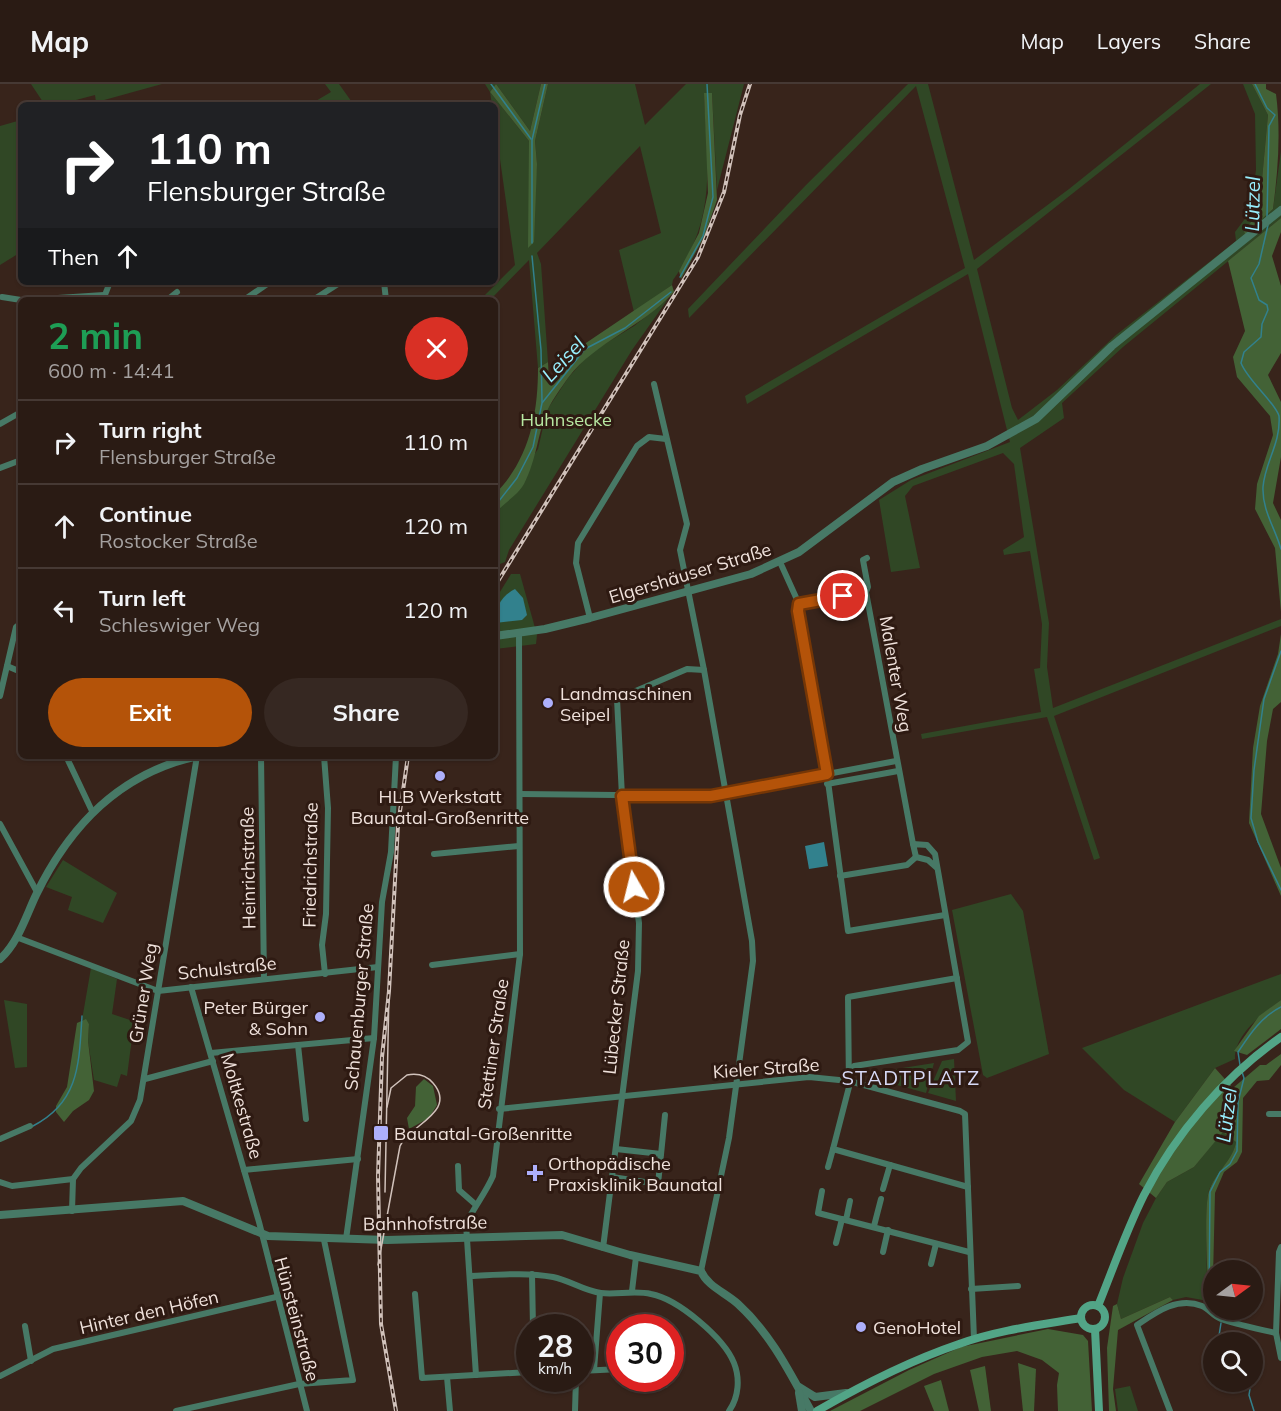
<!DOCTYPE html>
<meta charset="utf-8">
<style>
body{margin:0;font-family:Mulish,sans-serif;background:#362822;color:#f1f3f6;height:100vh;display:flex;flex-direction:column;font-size:22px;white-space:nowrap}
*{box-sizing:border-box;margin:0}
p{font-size:20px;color:#a5a1a0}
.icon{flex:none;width:33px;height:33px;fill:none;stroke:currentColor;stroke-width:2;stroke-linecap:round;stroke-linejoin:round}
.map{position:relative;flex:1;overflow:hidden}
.side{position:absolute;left:18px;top:213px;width:480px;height:462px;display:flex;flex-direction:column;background:#2a1b14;border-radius:9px;box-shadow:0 2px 4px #0004,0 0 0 2px #463934}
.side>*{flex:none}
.banner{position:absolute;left:18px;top:18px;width:480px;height:183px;border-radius:9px;box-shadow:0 2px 4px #0004,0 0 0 2px #463934;background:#202124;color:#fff;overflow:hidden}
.needle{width:39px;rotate:75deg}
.tools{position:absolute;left:1203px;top:1176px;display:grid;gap:12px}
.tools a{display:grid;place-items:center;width:60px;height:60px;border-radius:50%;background:#2a1b14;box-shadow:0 2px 4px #0004,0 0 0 2px #463934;font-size:30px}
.speed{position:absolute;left:516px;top:1230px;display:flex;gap:12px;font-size:30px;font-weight:700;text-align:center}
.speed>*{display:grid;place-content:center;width:78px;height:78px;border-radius:50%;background:#2a1b14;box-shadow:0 2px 4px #0004,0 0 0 2px #463934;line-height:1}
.speed small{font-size:15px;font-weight:400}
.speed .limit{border:9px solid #d22;background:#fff;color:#111}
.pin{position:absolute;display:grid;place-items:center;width:51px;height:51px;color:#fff;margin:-26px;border:3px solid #fff;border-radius:50%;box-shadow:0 2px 6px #0007}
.me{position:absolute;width:66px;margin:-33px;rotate:352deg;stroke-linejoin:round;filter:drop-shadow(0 0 4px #0008)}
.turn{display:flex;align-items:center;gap:21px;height:126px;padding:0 30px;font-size:27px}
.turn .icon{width:78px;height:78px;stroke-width:2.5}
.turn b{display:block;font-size:42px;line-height:51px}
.then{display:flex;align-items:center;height:57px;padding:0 30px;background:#0003;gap:12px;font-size:22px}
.round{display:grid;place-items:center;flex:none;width:63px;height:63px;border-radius:32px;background:#362822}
.overview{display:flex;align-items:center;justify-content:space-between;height:102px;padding:0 30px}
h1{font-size:36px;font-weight:700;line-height:45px;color:#1e9e55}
.cta{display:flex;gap:12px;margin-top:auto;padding:12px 30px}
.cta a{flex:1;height:69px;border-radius:36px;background:#b45309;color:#fff;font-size:24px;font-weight:700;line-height:69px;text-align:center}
.cta a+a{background:#362822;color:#f1f3f6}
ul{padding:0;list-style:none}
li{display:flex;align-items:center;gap:18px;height:84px;padding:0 30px;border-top:2px solid #463934}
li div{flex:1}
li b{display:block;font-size:22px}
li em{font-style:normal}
header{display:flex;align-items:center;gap:36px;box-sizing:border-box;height:84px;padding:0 30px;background:#2a1b14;border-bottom:2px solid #463934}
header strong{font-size:28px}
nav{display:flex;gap:33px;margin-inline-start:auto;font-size:21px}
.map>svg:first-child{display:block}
</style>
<header>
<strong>Map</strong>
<nav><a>Map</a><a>Layers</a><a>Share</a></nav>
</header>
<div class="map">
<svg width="1281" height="1327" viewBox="0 0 1281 1327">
<rect width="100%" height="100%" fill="#38241b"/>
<!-- green -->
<g fill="#304725">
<polygon points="31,0 162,0 97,18 97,21 85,21 96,18 95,11 57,21 45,21"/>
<polygon points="325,0 339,0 354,21 309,21 331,8"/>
<path d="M485,0H541L530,47L496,0L490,8L529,57V164L537,80L535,57L548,0H635L645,41L686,0H744L717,106L712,9L704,10C707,81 718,133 673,196L672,201L634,228L619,166L661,149L640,62L537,169L541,180L548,278L538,284L529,176L490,216H480L515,181L495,40V21H492L490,8Z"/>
<polygon points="908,0 928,0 974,176 1069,105 1200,0 1211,0 977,185 1012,324 1018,336 1057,306 1116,251 1236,157 1235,148 1250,128 1256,86 1255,30 1243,0 1252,0 1268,31 1259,128 1244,149 1273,125 1281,67 1281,134 1123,263 1062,319 1064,334 1020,364 1049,539 1047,583 1053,624 1281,535 1281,542 1054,632 1100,774 1094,776 1047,633 922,655 921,650 1041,628 1034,585 1040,584 1042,540 1030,467 1004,471 1003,466 1024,453 1014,380 1003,369 913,402 905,412 920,484 891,488 879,416 911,396 1010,358 968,190 747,320 745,312 965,184 916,2 689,234 688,225 806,101"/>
<polygon points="21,36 21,168 0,181 0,42"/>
<polygon points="668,215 632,266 509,466 505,478 495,482 495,429 538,365 547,326 568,294 590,269 634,242"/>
<polygon points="511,490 520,490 537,551 536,560 495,565 495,516"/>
<polygon points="63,776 117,809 103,839 68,826 72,813 46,803"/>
<polygon points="1011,810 1023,827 1049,970 987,994 983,991 952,826"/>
<polygon points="91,884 117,895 112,930 133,937 129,953 132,954 127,992 121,990 117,1003 94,996 88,957 89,940 86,936 82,936"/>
<path d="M1281,890V916C1263,929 1234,951 1235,975L1215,984L1175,1038L1124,1006L1082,964Z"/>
<polygon points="4,916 27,920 27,983 15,984"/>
<polygon points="954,975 956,1017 928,1009 942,977"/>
<polygon points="934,979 926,1009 897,1001 896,985"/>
<path d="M1223,1047L1236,1058C1233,1076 1216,1089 1209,1106C1204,1121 1207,1196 1208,1217L1186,1213L1173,1216L1170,1213L1121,1235L1117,1220L1123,1194L1143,1139L1156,1114L1167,1098L1194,1083Z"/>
<polygon points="1130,1302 1138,1327 1118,1327 1115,1305"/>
</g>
<!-- forest -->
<g fill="#436236">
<polygon points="496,0 530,47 541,0 548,0 535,57 537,80 534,158 528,164 529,57 490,8"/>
<path d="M1252,0H1266V5L1276,10C1281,48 1278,87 1273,125L1245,150L1244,147L1259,128L1268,31Z"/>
<polygon points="704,9 712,9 717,116 704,153 681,195 679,187 699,149 708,109"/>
<polygon points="1281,134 1281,148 1272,172 1281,202 1281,269 1268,291 1281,318 1281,373 1273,419 1281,436 1281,528 1275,464 1255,425 1257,400 1273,351 1270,332 1237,293 1233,273 1245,247 1228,177"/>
<path d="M672,201L674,208C643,243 596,257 568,294C561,304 553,315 548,325C538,347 537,375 524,400C518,411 504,419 495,429V410C529,376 538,331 538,284L548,278L549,298L580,263Z"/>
<polygon points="1281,550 1281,618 1273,625 1267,657 1261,730 1281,784 1281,812 1249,739 1253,664 1260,622 1278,570"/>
<polygon points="1281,916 1281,945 1247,971 1234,967 1259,932"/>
<polygon points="86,935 89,940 88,957 94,1007 89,1016 73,1027 64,1038 56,1028 56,1022 67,1003 77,939"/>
<path d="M1281,970V981L1269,996L1257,997L1243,1014L1242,1068L1237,1078L1224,1088L1215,1109L1213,1194L1208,1200C1207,1182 1204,1121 1209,1107C1215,1089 1233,1076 1236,1058L1223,1048L1194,1083L1167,1098L1156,1114L1139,1100L1175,1038L1215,984L1233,1004L1260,981H1266Z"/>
<polygon points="424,995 433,1002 437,1021 429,1034 409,1045 407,1034 415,1022 416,1003"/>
<polygon points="1170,1213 1173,1216 1118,1246 1113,1305 1116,1327 1109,1327 1107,1264 1113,1222 1117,1220 1121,1235"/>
<polygon points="1048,1245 1083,1251 1088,1257 1092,1327 1058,1327 1057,1301 1059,1289 1042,1276 1017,1267 982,1273 934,1290 860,1327 830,1327 909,1286 961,1263"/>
<polygon points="1018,1279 1036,1285 1034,1327 1023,1327"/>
<polygon points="985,1282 991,1327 979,1327 970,1286"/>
<polygon points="941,1296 949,1327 934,1327 924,1302"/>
</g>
<!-- water -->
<g fill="#32818d">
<path d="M515,505L523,514L527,531L522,536L495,539C495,524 501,512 515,505Z"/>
<polygon points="824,758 828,782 809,785 805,762"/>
</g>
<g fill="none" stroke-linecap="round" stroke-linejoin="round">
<!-- stream -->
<g stroke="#32818d" stroke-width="1.5">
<polyline points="491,0 531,55"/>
<polyline points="1255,0 1267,24 1275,31 1269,42 1267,133"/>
<path d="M1268,141L1259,180L1251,194L1259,216L1267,221L1268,226L1262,240L1261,253L1244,268L1241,279C1248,297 1275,318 1279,332C1281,359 1265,378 1263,403C1262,426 1275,444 1281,465"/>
<polyline points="532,159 532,56 545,0"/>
<polyline points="532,172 541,266 542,318"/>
<polyline points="680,193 703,152 713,113 707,0"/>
<polyline points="495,422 517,394 533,363 542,319 585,265 625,244 671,208"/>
<polyline points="1281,567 1264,615 1254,686 1251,734 1258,758 1281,806"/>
<path d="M1240,981L1238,968C1250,950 1261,933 1281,923"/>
<path d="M33,1042C80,1018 79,978 82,932"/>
<polyline points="1214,1224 1209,1217 1210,1108 1220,1088 1230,1080 1237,1067 1238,1018 1244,994 1242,988"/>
<polyline points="1215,1226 1220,1232"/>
<polyline points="1218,1258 1221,1239"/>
<polyline points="1251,1298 1249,1311 1254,1327"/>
</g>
<!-- minor -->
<g stroke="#477966" stroke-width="6">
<polyline points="384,198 386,216"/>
<polyline points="2,213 21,216"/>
<polyline points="27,216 104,211"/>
<polyline points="103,216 110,198"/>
<polyline points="167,216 177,208"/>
<polyline points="244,216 270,198"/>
<polyline points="313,216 341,198"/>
<polyline points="654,300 687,440 680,466 704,586 752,857 753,877 729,1054 701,1187"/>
<polyline points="0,340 21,328"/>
<polyline points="0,384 21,376"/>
<polyline points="867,474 863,476 868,503 866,508 913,760"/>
<polyline points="780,478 799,520 798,527 827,690 848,847 945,831"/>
<polyline points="799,520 866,508"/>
<polyline points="590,534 576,479 578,459 637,362 649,353 666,355"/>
<polyline points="7,582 21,588"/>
<polyline points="0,612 16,543 21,539"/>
<polyline points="66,672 92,727"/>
<polyline points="261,672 264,895"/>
<polyline points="324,672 328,724 326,830 322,861 325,890"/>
<polyline points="827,700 898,687"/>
<polyline points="520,710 711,712 896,677"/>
<polyline points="0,740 37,808"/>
<polyline points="434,770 519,762"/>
<polyline points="840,792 907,781 916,773"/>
<polyline points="16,853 158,907 378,883"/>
<polyline points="432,881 520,870"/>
<polyline points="957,894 848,913 849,1003 833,1065 968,1103"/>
<polyline points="191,903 259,1138 307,1327"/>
<polyline points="298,961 306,1035"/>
<polyline points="211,969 374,954"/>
<polyline points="849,986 854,982 958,966 968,958 935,770 927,761 913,760 916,773 928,776 937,784"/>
<polyline points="145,995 213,977"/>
<polyline points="499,1025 809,993 849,997 960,1027 965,1030 974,1255"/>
<polyline points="1269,1030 1281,1030"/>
<polyline points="0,1055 30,1042"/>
<polyline points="616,1065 661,1070"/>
<polyline points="458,1082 459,1106 475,1120"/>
<polyline points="828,1083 833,1065"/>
<polyline points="244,1086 358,1075"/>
<polyline points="612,1093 658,1100 665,1031"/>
<polyline points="0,1098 12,1102 73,1095"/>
<polyline points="883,1105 890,1081"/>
<polyline points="822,1107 818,1129 969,1168"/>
<polyline points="72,1127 73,1095 81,1084 131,1037 140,1016 197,672"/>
<polyline points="846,1136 850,1117"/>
<polyline points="874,1142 881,1115"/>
<polyline points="346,1155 374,954 382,818 391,768 396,672"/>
<polyline points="836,1159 842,1135"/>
<polyline points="1281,1163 1279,1168 1276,1249 1281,1274"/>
<polyline points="603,1164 638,887 639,839 622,712 617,615 687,585 704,586"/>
<polyline points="883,1168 888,1146"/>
<polyline points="931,1180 936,1160"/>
<polyline points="532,1190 533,1244"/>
<path d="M470,1192C497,1191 525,1188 553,1193C569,1196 584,1207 601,1209C617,1211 634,1206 651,1210C678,1215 724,1254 734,1279C740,1294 739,1313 729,1327"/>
<polyline points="971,1205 1018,1202"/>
<polyline points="632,1207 636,1173"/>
<polyline points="415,1210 422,1294 530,1288"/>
<polyline points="25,1242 31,1277"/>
<polyline points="594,1286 600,1209"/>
<polyline points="580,1287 620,1285"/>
<path d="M476,1291L466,1140C474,1123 485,1110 493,1092L520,870L519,550"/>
<polyline points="0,1292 53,1265 276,1213"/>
<polyline points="447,1293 450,1327"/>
<polyline points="662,1294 665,1296 665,1301"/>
<polyline points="176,1327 299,1300 353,1296 324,1156"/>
<polyline points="575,1327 576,1294"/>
<path d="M1170,1327L1137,1241C1156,1228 1178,1212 1202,1222C1209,1225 1213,1232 1221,1235C1239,1241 1258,1245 1276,1249"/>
</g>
<!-- tertiary -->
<g stroke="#477966" stroke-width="8">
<polyline points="495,552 545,545 590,534 751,490 799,468 893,398 922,385 987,362 1036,335 1112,262 1281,126"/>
<path d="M0,875C18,859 26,832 36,811C70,741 120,689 198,672"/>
<path d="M0,1131L183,1117L268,1152L387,1156L562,1151L630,1171L701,1187C707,1202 726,1209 738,1220C771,1250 790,1289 811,1327"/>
<polyline points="799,1303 815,1313 846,1309"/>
<polyline points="799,1309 802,1327"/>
</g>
<!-- secondary -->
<g stroke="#52a587" stroke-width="8">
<circle cx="1093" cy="1233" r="12"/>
<path d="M1098,1222C1113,1185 1126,1147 1144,1111C1176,1049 1224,993 1281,953"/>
<polyline points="1095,1245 1099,1327"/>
<path d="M817,1327C862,1301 909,1277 959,1260C998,1246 1040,1241 1081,1234"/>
</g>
<!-- tram -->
<g stroke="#d1c2bb" stroke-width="1.5">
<polyline points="385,1108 389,907"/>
<path d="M378,1181L400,1062C409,1041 458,1028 433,999C426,991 417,989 407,991L391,1004L387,1023"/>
</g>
<defs>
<g id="rail">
<polyline points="495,502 698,173 724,108 740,31 750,0"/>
<polyline points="396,1327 381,1240 378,1092 382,973 389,907 398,741 408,672"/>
</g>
</defs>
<!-- rail casing -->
<use href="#rail" stroke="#d1c2bb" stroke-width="4"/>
<!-- rail -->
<use href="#rail" stroke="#2e1a12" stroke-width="1.5" stroke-dasharray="4.5" stroke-linecap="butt"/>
</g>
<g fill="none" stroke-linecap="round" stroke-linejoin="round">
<defs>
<polyline id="route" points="634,803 622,712 711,712 827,690 798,527 799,520 843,512"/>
</defs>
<!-- route casing -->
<use href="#route" stroke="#753606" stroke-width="15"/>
<!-- route -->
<use href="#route" stroke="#b45309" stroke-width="10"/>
</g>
<!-- markers -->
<g fill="#adaffb" stroke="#2e1a12" stroke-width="2">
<circle cx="548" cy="619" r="6"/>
<circle cx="440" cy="692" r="6"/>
<circle cx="320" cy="933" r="6"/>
<rect x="373" y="1041" width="16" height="16" rx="3"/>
<path d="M532 1080h6v6h6v6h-6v6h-6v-6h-6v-6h6z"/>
<circle cx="861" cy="1243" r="6"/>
</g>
<g text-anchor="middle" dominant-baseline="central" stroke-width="6" stroke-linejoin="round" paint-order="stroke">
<!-- park labels -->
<g font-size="18" fill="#b7e8a2" stroke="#2e1a12">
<text x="566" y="335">Huhnsecke</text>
</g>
<!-- street labels -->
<g font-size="18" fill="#f0e2dc" stroke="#2e1a12">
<text transform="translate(690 489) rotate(-17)">Elgershäuser Straße</text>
<text transform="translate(896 590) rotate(80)">Malenter Weg</text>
<text transform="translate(310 781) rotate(-89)">Friedrichstraße</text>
<text transform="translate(248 784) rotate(-91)">Heinrichstraße</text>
<text transform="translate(227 884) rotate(-6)">Schulstraße</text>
<text transform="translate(143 909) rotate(-81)">Grüner Weg</text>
<text transform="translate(359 913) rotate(-85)">Schauenburger Straße</text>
<text transform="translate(616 923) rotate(-84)">Lübecker Straße</text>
<text transform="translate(493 960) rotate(-82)">Stettiner Straße</text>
<text transform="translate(766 984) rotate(-4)">Kieler Straße</text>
<text transform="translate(242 1022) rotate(74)">Moltkestraße</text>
<text transform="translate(425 1139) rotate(-1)">Bahnhofstraße</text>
<text transform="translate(149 1228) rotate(-13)">Hinter den Höfen</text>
<text transform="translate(297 1235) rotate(75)">Hünsteinstraße</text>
</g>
<!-- poi labels -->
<g font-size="18" fill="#f0e2dc" stroke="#2e1a12" text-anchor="start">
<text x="560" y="609">Landmaschinen<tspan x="560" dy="21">Seipel</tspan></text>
<text x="440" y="712" text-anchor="middle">HLB Werkstatt<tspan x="440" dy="21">Baunatal-Großenritte</tspan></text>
<text x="308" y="923" text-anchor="end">Peter Bürger<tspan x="308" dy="21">&amp; Sohn</tspan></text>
<text x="394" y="1049">Baunatal-Großenritte</text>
<text x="548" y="1079">Orthopädische<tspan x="548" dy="21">Praxisklinik Baunatal</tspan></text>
<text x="873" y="1243">GenoHotel</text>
</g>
<!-- water labels -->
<g font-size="20" font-style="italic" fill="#98effe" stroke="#2e1a12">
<text transform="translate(1252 120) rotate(-89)">Lützel</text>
<text transform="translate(563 275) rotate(-47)">Leisel</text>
<text transform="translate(1226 1031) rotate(-83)">Lützel</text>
</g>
<!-- neighbourhood labels -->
<g font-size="20" letter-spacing="1.5" fill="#d8daf7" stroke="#2e1a12">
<text x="911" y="993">STADTPLATZ</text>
</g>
</g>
</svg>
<div class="tools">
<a><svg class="needle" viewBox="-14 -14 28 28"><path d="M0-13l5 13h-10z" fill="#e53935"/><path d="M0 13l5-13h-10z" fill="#a5a1a0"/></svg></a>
<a><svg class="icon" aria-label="search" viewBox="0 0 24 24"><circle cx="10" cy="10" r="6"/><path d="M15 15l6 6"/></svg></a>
</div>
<div class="speed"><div>28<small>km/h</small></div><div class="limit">30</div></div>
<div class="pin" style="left:843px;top:512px;background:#d93025"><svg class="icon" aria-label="arrive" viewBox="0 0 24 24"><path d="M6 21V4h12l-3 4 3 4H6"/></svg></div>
<svg class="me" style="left:634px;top:803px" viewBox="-20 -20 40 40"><circle r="17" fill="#b45309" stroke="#fff" stroke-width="3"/><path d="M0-11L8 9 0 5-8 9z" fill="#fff"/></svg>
<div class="banner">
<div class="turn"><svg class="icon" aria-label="right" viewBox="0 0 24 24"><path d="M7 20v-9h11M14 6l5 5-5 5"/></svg><div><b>110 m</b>Flensburger Straße</div></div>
<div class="then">Then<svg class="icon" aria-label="ahead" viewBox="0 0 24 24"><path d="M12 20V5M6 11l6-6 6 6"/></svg></div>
</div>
<section class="side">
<div class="overview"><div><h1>2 min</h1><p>600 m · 14:41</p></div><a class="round" style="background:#d93025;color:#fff"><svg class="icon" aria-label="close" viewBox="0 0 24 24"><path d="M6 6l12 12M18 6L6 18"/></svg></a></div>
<ul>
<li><svg class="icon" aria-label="right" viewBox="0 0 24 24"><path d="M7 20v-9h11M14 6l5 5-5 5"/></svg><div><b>Turn right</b><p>Flensburger Straße</p></div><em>110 m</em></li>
<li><svg class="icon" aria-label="ahead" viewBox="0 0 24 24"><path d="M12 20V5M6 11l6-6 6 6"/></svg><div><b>Continue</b><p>Rostocker Straße</p></div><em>120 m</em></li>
<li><svg class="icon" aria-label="left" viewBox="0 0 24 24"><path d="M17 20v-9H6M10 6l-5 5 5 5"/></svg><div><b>Turn left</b><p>Schleswiger Weg</p></div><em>120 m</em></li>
</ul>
<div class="cta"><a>Exit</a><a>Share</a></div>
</section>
</div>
